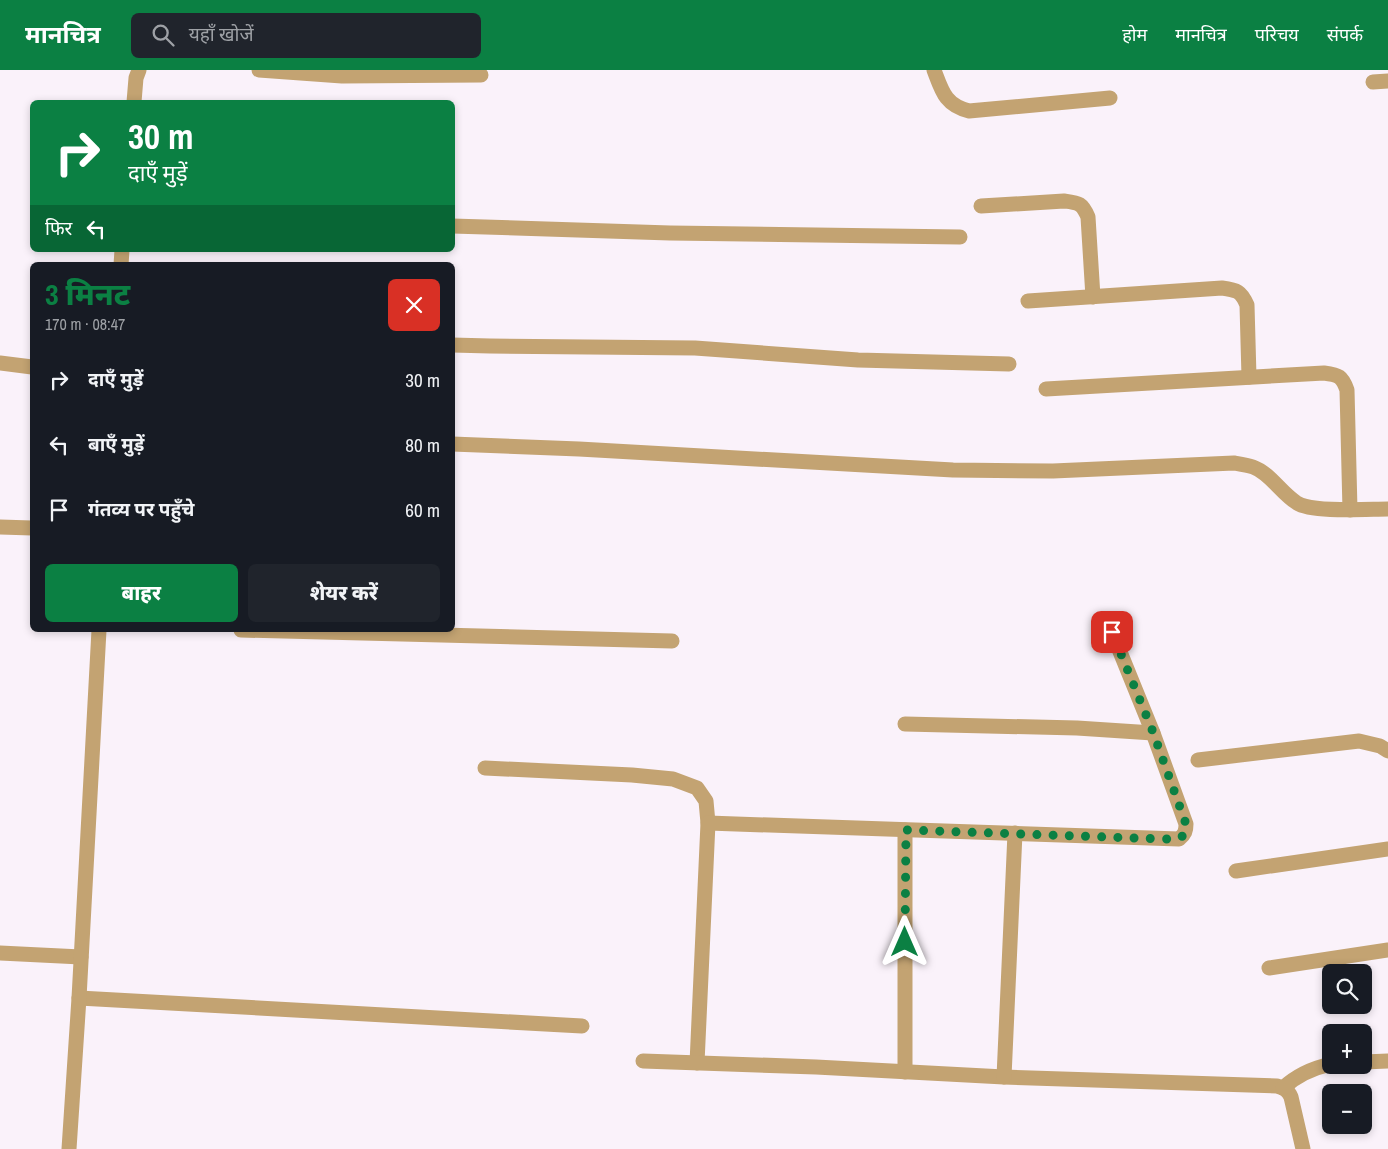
<!DOCTYPE html>
<html lang="hi">
<meta charset="utf-8">
<style>
body{margin:0;font-family:"Archivo Narrow","Noto Sans Devanagari",sans-serif;background:#20242c;color:#f1f3f6;height:100vh;display:flex;flex-direction:column;font-size:19px;white-space:nowrap}
*{box-sizing:border-box;margin:0}
p{font-size:16px;color:#9ea1a6}
.icon{flex:none;width:28px;height:28px;fill:none;stroke:currentColor;stroke-width:2;stroke-linecap:round;stroke-linejoin:round}
.map{position:relative;flex:1;overflow:hidden}
.side{position:absolute;left:30px;top:192px;width:425px;height:370px;display:flex;flex-direction:column;background:#171b24;border-radius:8px;box-shadow:0 2px 8px #0003}
.side>*{flex:none}
.banner{position:absolute;left:30px;top:30px;width:425px;height:152px;border-radius:8px;box-shadow:0 2px 8px #0003;background:#0b8043;color:#fff;overflow:hidden}
.buttons{position:absolute;left:1322px;top:894px;display:grid;gap:10px}
.buttons a{display:grid;place-items:center;width:50px;height:50px;border-radius:8px;background:#171b24;box-shadow:0 2px 8px #0003;font-size:25px}
.pin{position:absolute;display:grid;place-items:center;width:42px;height:42px;color:#fff;margin:-21px;border-radius:10px;box-shadow:0 2px 8px #0006}
.me{position:absolute;width:55px;margin:-28px;rotate:0deg;stroke-linejoin:round;filter:drop-shadow(0 0 4px #0008)}
.turn{display:flex;align-items:center;gap:18px;height:105px;padding:0 15px;font-size:22px}
.turn .icon{width:65px;height:65px;stroke-width:2.5}
.turn b{display:block;font-size:35px;line-height:42px}
.then{display:flex;align-items:center;height:48px;padding:0 15px;background:#0003;gap:10px;font-size:19px}
.round{display:grid;place-items:center;flex:none;width:52px;height:52px;border-radius:8px;background:#20242c}
.head{display:flex;align-items:center;justify-content:space-between;height:85px;padding:0 15px}
h1{font-size:30px;font-weight:800;line-height:38px;color:#0b8043}
.primary-button{display:flex;gap:10px;margin-top:auto;padding:10px 15px}
.primary-button a{flex:1;height:58px;border-radius:8px;background:#0b8043;color:#fff;font-size:20px;font-weight:800;line-height:58px;text-align:center}
.primary-button a+a{background:#20242c;color:#f1f3f6}
ul{padding:0;list-style:none}
li{display:flex;align-items:center;gap:15px;height:65px;padding:0 15px}
li div{flex:1}
li b{display:block;font-size:19px}
li em{font-style:normal}
header{display:flex;align-items:center;gap:30px;box-sizing:border-box;height:70px;padding:0 25px;background:#0b8043;color:#fff}
header strong{font-size:24px}
nav{display:flex;gap:28px;margin-inline-start:auto;font-size:18px}
.search{width:350px;height:45px;background:#20242c;display:flex;align-items:center;gap:12px;box-sizing:border-box;padding:0 18px;border-radius:8px;color:#9ea1a6;font-size:19px}
.map>svg:first-child{display:block}
</style>
<header>
<strong>मानचित्र</strong>
<div class="search"><svg class="icon" aria-label="search" viewBox="0 0 24 24"><circle cx="10" cy="10" r="6"/><path d="M15 15l6 6"/></svg>यहाँ खोजें</div>
<nav><a>होम</a><a>मानचित्र</a><a>परिचय</a><a>संपर्क</a></nav>
</header>
<div class="map">
<svg width="1388" height="1079" viewBox="0 0 1388 1079">
<rect width="100%" height="100%" fill="#faf2fa"/>
<g fill="none" stroke-linecap="round" stroke-linejoin="round">
<!-- minor -->
<g stroke="#c3a372" stroke-width="15">
<polyline points="259,0 342,6 481,5"/>
<path d="M934,0C942,21 945,35 969,41L1110,28"/>
<polyline points="1373,12 1388,11"/>
<polyline points="134,32 136,8 139,0"/>
<path d="M981,136L1064,131C1079,133 1082,133 1088,147L1093,227"/>
<polyline points="452,156 670,163 960,167"/>
<polyline points="121,195 122,180"/>
<path d="M1028,231L1222,218C1237,220 1241,221 1247,235L1249,307"/>
<polyline points="452,275 490,276 695,278 858,290 1009,294"/>
<polyline points="0,293 32,297"/>
<path d="M1046,319L1324,303C1339,305 1342,306 1347,320L1350,440"/>
<path d="M452,374L579,379L953,400L1053,401L1234,393C1240,394 1247,395 1253,397C1270,403 1281,423 1297,433C1312,443 1368,439 1388,439"/>
<polyline points="0,457 32,458"/>
<polyline points="241,560 672,571"/>
<polyline points="905,654 1077,658 1153,663"/>
<polyline points="1198,690 1359,671 1380,676 1388,681"/>
<polyline points="485,698 632,705 673,709 697,718 706,731 708,753 697,993"/>
<path d="M708,753L1179,769C1185,764 1186,761 1186,754L1153,663L1112,562"/>
<polyline points="1236,801 1388,779"/>
<polyline points="0,883 81,887"/>
<polyline points="1269,898 1388,880"/>
<polyline points="79,928 582,956"/>
<path d="M643,991L816,997L1004,1007L1277,1016C1284,1018 1288,1020 1291,1027L1303,1079"/>
<polyline points="1364,992 1388,991"/>
<polyline points="905,1002 905,760"/>
<polyline points="1004,1007 1015,763"/>
<path d="M1283,1018C1297,1005 1313,998 1331,994"/>
<polyline points="69,1079 79,928 99,560"/>
</g>
</g>
<g fill="none" stroke-linecap="round" stroke-linejoin="round">
<!-- route -->
<path stroke="#0b8043" stroke-width="9" stroke-dasharray="0 16.2" d="M905,872L906,760L1164,769C1178,769 1186,770 1186,754L1153,662L1112,562"/>
</g>
</svg>
<div class="buttons">
<a><svg class="icon" aria-label="search" viewBox="0 0 24 24"><circle cx="10" cy="10" r="6"/><path d="M15 15l6 6"/></svg></a>
<a>+</a>
<a>−</a>
</div>
<div class="pin" style="left:1112px;top:562px;background:#d93025"><svg class="icon" aria-label="arrive" viewBox="0 0 24 24"><path d="M6 21V4h12l-3 4 3 4H6"/></svg></div>
<svg class="me" style="left:905px;top:872px" viewBox="-20 -20 40 40"><path d="M0-17L14 15 0 8-14 15z" fill="#0b8043" stroke="#fff" stroke-width="4"/></svg>
<div class="banner">
<div class="turn"><svg class="icon" aria-label="right" viewBox="0 0 24 24"><path d="M7 20v-9h11M14 6l5 5-5 5"/></svg><div><b>30 m</b>दाएँ मुड़ें</div></div>
<div class="then">फिर<svg class="icon" aria-label="left" viewBox="0 0 24 24"><path d="M17 20v-9H6M10 6l-5 5 5 5"/></svg></div>
</div>
<section class="side">
<div class="head"><div><h1>3 मिनट</h1><p>170 m · 08:47</p></div><a class="round" style="background:#d93025;color:#fff"><svg class="icon" aria-label="close" viewBox="0 0 24 24"><path d="M6 6l12 12M18 6L6 18"/></svg></a></div>
<ul>
<li><svg class="icon" aria-label="right" viewBox="0 0 24 24"><path d="M7 20v-9h11M14 6l5 5-5 5"/></svg><div><b>दाएँ मुड़ें</b></div><em>30 m</em></li>
<li><svg class="icon" aria-label="left" viewBox="0 0 24 24"><path d="M17 20v-9H6M10 6l-5 5 5 5"/></svg><div><b>बाएँ मुड़ें</b></div><em>80 m</em></li>
<li><svg class="icon" aria-label="arrive" viewBox="0 0 24 24"><path d="M6 21V4h12l-3 4 3 4H6"/></svg><div><b>गंतव्य पर पहुँचे</b></div><em>60 m</em></li>
</ul>
<div class="primary-button"><a>बाहर</a><a>शेयर करें</a></div>
</section>
</div>
